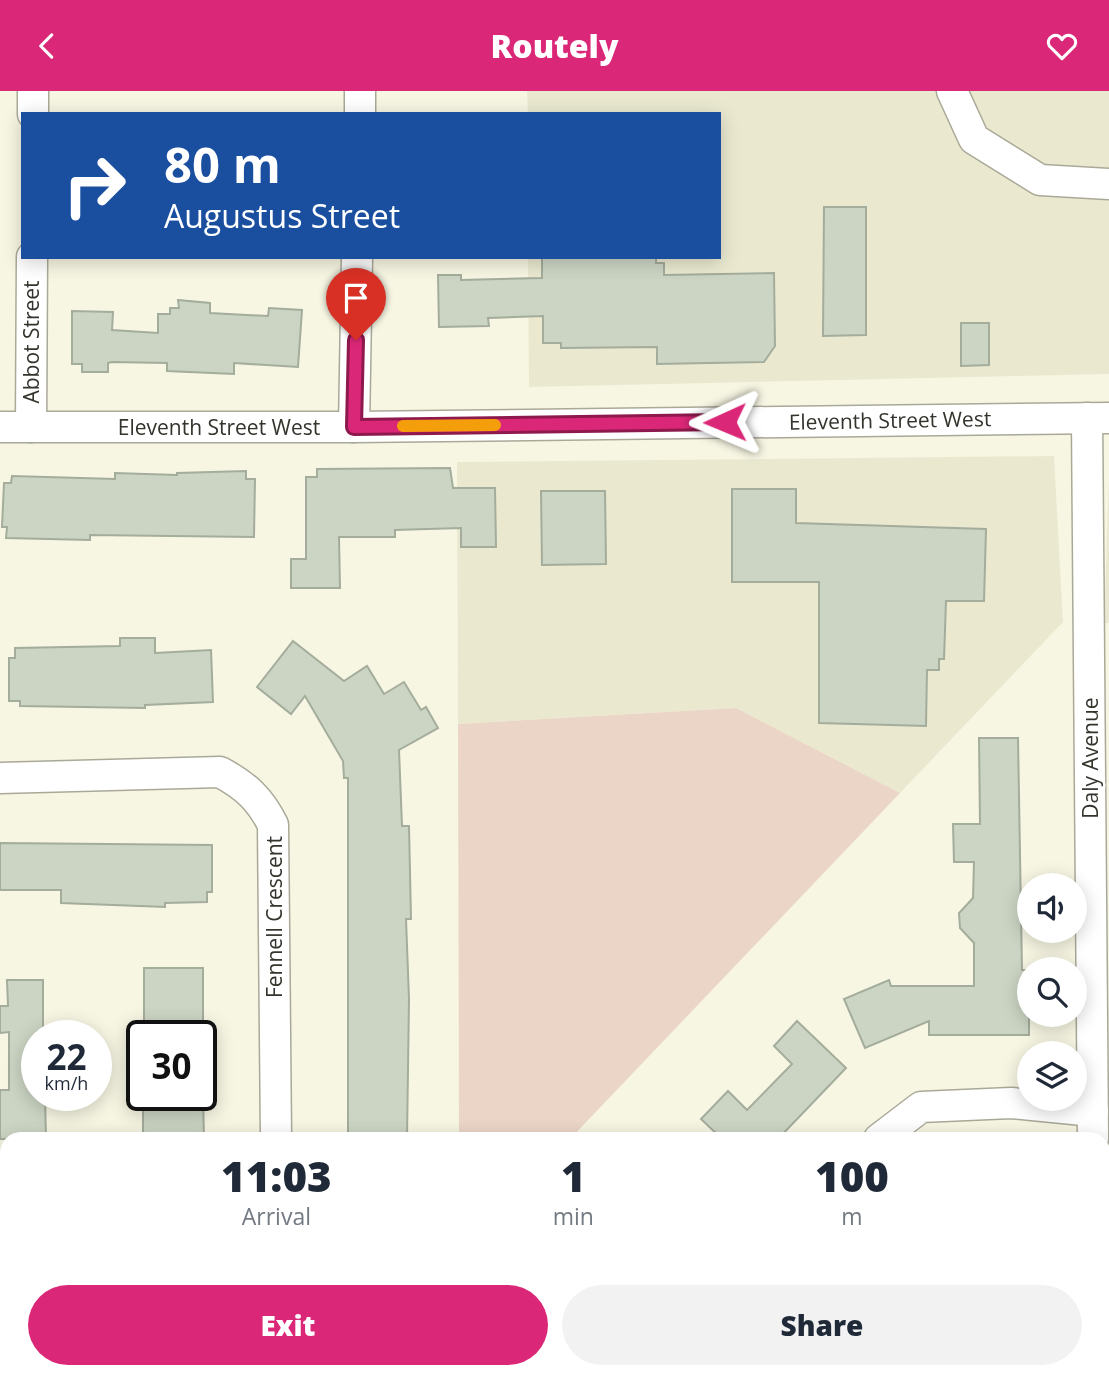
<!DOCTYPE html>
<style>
body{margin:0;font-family:"Open Sans",sans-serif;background:#f2f2f3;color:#1f2937;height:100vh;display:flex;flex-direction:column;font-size:26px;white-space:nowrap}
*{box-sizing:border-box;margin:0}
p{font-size:23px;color:#747a83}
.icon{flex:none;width:38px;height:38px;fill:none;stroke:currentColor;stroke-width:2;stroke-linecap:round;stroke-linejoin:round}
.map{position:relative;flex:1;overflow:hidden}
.panel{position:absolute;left:0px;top:1041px;width:1110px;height:247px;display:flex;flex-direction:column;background:#fff;border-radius:21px 21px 0 0;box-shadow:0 4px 18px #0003}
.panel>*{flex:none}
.top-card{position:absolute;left:21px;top:21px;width:700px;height:147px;border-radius:0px;box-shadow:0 4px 18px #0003;background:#1a4fa0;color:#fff;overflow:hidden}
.controls{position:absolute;left:1017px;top:782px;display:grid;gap:14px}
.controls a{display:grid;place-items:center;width:70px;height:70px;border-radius:50%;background:#fff;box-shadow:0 4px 18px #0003;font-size:35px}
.speed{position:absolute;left:21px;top:929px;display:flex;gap:14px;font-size:35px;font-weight:700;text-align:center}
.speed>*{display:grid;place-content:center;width:91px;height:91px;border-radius:50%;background:#fff;box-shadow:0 4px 18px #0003;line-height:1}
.speed small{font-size:18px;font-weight:400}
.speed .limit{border:4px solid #111;border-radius:10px;background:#fff;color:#111}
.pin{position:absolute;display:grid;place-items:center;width:60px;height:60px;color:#fff;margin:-72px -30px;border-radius:50% 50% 50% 0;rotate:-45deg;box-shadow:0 0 7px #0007}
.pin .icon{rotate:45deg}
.me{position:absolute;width:77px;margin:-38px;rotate:269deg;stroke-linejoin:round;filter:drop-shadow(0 0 5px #0008)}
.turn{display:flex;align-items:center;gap:24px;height:147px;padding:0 28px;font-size:32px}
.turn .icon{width:91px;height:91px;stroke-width:2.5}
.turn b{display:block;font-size:49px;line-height:60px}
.eta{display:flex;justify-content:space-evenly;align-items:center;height:119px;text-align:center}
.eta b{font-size:42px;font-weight:800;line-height:49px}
.cta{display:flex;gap:14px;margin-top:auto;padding:14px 28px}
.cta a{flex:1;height:80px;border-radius:42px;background:#db2777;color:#fff;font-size:28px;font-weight:800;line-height:80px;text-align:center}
.cta a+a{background:#f2f2f3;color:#1f2937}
header{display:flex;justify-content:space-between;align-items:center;height:91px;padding:0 28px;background:#db2777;color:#fff;font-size:32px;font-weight:800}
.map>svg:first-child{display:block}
</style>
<header><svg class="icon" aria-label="back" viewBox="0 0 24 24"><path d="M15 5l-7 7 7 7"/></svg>Routely<svg class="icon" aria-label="heart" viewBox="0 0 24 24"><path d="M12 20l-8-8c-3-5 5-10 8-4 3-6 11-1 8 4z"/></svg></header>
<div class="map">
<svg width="1109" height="1287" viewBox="0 0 1109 1287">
<rect width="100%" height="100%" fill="#f7f6e3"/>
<!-- built -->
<g fill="#eae9d0">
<polygon points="527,0 1109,0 1109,283 529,296 528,166 719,166 719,23 528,23"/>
<polygon points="1054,365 1063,531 900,702 736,617 458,633 457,371"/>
<polygon points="1109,387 1109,532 1104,532"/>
</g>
<!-- green -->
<polygon fill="#ebd5c7" points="736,617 900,702 570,1048 459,1048 458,633"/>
<!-- building -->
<g fill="#ccd5c4" stroke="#a4ac9c" stroke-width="2">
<polygon points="824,116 866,116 866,244 823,245"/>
<polygon points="542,166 656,166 656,172 664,172 664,184 774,182 775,255 764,271 657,273 657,256 561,257 561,252 543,252 543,225 488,227 489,235 439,236 438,184 461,184 461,189 542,187"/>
<polygon points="178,209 210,212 210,222 268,225 269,217 302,219 298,276 234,272 234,283 167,280 167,272 112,271 108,272 108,281 82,281 82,273 72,273 72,220 113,221 112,239 158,242 158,223 170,223 170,217 179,217"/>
<polygon points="961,232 989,232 989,274 961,275"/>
<polygon points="450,377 453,397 495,397 496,456 461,456 461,437 395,439 395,446 339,446 340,497 291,497 291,468 306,468 306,386 317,386 317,378"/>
<polygon points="246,380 246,388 255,388 254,446 90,444 90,449 6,447 7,436 2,436 4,392 11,392 12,385 115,388 115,382 177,384 177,382"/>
<polygon points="732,398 796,398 796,432 986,438 984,510 946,510 944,568 939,568 939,579 927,579 926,635 819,632 819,491 732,491"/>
<polygon points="541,400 605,400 606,473 542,474"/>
<polygon points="120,547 155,547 155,562 211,559 213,611 145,614 145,617 20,615 20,610 9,610 9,567 15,567 15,557 120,555"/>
<polygon points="293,550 344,590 367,575 384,603 404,591 421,619 426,616 438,637 399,659 402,735 409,735 411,828 406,828 409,908 407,1048 348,1048 348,687 344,687 343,670 305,605 291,623 257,596"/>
<polygon points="979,647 1018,647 1022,879 1029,879 1029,944 929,944 929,930 865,957 844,908 889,889 891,895 974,895 974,852 960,837 959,822 973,807 974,771 954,771 953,733 980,733"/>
<polygon points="0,752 212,754 212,801 207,801 207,811 165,812 165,816 61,812 61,799 0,799"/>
<rect x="144" y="877" width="59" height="68"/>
<polygon points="7,889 43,889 43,941 37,941 37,1004 45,1004 46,1048 0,1048 0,999 9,999 9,941 0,942 0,915 8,915"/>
<polygon points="797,930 846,977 778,1048 722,1048 701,1028 728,1000 747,1019 792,973 774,955"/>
<polygon points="143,1004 203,1004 204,1048 143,1048"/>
</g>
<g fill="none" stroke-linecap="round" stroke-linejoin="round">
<defs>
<g id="minor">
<polyline points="952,0 974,48 1040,89 1109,93"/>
<polyline points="33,23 33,0"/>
<polyline points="360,23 360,0"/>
<polyline points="1087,327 1093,1048"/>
<polyline points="0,336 354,336 1109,327"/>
<polyline points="31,336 32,166"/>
<polyline points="354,336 357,166"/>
<path d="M0,687L220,681C246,695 260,708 273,734L276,1048"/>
<polyline points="879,1048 921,1016 1011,1012 1093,1020"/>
<polyline points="278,1281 278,1287"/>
<polyline points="1096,1284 1109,1284"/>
<polyline points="670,1287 670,1281"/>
</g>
</defs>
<!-- minor casing -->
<use href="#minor" stroke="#aaa998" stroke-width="33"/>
<!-- minor -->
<use href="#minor" stroke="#fff" stroke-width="30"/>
</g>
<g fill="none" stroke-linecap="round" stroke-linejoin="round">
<defs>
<polyline id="route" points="356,249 354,336 725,331"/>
</defs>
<!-- route casing -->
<use href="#route" stroke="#8e194d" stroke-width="18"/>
<!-- route -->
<use href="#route" stroke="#db2777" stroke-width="12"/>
<!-- slow -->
<polyline stroke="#f59e0b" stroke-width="12" points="403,335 495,334"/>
</g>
<g text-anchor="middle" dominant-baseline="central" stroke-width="5" stroke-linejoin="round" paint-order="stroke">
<!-- street labels -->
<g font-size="21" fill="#34332c" stroke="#fff">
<text transform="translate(31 251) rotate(-90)">Abbot Street</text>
<text transform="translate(890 329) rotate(-1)">Eleventh Street West</text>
<text x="219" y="336">Eleventh Street West</text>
<text transform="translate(1090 667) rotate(-90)">Daly Avenue</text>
<text transform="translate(274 826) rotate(-90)">Fennell Crescent</text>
</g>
</g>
</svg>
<div class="controls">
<a><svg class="icon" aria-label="sound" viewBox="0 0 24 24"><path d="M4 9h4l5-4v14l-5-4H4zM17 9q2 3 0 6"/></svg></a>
<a><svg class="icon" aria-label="search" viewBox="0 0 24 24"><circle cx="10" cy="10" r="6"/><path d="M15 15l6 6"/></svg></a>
<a><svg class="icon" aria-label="layers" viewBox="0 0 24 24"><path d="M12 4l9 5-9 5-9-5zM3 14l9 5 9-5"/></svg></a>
</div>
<div class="speed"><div>22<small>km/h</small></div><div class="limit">30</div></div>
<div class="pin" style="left:356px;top:249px;background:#d93025"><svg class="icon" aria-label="arrive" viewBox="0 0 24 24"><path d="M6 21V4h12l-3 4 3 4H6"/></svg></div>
<svg class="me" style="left:725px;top:331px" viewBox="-20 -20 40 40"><path d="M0-17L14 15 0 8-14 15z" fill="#db2777" stroke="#fff" stroke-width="4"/></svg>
<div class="top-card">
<div class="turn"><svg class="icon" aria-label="right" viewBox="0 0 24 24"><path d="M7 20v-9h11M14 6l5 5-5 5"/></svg><div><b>80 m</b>Augustus Street</div></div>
</div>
<section class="panel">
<div class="eta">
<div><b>11:03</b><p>Arrival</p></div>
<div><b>1</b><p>min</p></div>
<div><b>100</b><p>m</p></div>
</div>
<div class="cta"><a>Exit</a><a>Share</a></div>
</section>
</div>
